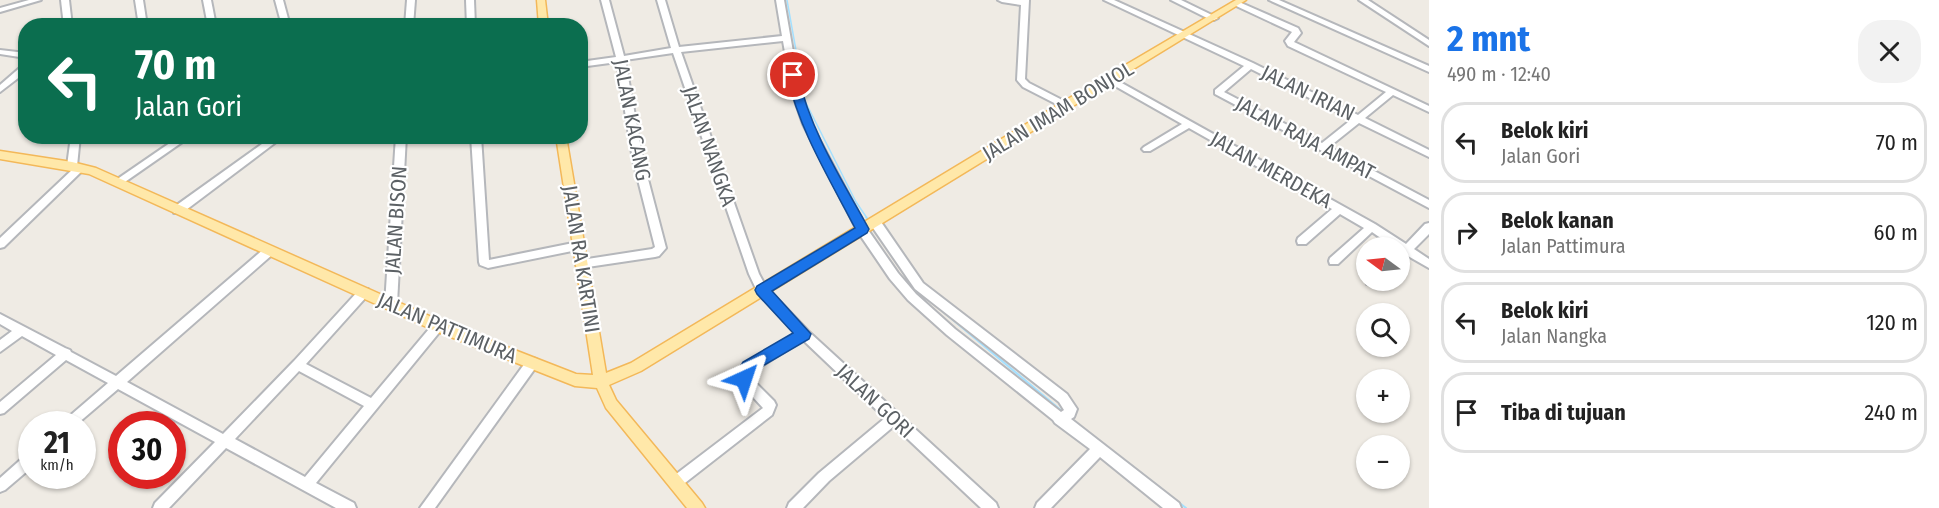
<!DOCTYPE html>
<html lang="id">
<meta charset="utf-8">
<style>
body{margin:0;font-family:"Fira Sans Condensed",sans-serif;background:#f2f2f2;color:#222;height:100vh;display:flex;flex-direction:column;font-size:22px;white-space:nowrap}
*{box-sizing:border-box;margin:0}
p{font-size:20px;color:#767676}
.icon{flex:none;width:33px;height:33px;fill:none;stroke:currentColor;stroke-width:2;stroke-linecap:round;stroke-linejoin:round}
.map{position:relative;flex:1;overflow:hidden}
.details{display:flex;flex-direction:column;background:#fff;width:510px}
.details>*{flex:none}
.guide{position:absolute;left:18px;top:18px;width:570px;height:126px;border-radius:24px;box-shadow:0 2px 4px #0004;background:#0b6e4f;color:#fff;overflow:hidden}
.needle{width:39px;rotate:285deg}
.fabs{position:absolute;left:1356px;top:237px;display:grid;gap:12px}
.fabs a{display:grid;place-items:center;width:54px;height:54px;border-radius:50%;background:#fff;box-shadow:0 2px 4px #0004;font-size:30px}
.speed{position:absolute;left:18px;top:411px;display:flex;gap:12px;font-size:30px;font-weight:700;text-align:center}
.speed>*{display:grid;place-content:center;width:78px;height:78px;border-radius:50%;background:#fff;box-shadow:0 2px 4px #0004;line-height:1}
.speed small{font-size:15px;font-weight:400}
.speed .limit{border:9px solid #d22;background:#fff;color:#111}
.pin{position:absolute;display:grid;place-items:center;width:51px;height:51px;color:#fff;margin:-26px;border:3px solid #fff;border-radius:50%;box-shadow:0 2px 6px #0007}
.me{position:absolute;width:66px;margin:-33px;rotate:42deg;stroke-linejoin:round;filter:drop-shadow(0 0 4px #0008)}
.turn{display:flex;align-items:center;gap:21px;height:126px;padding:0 18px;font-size:27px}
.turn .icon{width:78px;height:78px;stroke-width:2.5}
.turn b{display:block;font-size:42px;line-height:51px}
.round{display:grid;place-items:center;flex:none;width:63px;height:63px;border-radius:24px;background:#f2f2f2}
.summary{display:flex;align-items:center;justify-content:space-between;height:102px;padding:0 18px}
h1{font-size:36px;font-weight:700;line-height:45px;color:#1a73e8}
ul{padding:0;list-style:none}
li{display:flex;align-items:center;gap:18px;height:81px;margin:0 12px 9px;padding:0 6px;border:3px solid #e0e0e0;border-radius:24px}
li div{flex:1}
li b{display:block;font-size:22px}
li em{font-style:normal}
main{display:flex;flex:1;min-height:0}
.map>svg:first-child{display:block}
</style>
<main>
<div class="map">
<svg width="1429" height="508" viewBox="0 0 1429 508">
<rect width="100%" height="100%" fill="#efebe4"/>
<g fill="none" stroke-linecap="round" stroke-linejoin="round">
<!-- stream-far1 -->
<polyline stroke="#a4e0ff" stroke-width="1.5" points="787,0 805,101 856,202 867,218"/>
<!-- stream -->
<g stroke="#a4e0ff" stroke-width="2">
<polyline points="866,217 868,220"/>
<polyline points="873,228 914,287"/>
<polyline points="934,304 1063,412"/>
<polyline points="1127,462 1186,508"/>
</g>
<defs>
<g id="minor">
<polygon points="29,0 41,0 0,12 0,8"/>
<polygon points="61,0 69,0 72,26 64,26"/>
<polygon points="135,0 143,0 147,26 139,26"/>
<polygon points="203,0 211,0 216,26 208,26"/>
<polygon points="275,0 283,0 290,26 282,26"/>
<polygon points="407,0 415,0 413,26 405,26"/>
<polygon points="466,0 474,0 475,26 467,26"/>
<polygon points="601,0 609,0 624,56 671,48 657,0 665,0 679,47 782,36 776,0 784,0 800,92 811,124 866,227 898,273 916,294 955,329 1061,412 1064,410 1059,402 915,289 871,225 870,222 871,219 879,219 923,283 1067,394 1077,409 1074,417 1071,419 1179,503 1181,508 1163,508 1100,457 1051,508 1035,508 1037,503 1090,449 1055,423 1053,420 947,335 908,300 890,279 858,232 803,124 792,92 783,41 681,52 759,274 766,287 808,331 996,503 998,508 981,508 894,426 829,481 803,508 787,508 789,503 819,473 885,418 803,340 750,373 750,377 774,401 776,405 772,415 681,486 676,488 671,486 669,482 671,478 763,408 740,383 738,379 740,367 796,333 758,293 749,274 673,53 625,60 643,160 666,248 659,256 655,257 581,268 577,267 576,264 577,261 581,260 652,249 655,247 633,160 617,62 580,67 580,62 616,57"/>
<polygon points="998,0 1029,0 1025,79 1029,83 1068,103 1068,107 1062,107 1023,87 1017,80 1021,5 1002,2"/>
<path d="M1104,0H1114L1253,63L1358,115L1386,92L1288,46L1285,41L1292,32L1232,4L1239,2L1298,28L1301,33L1294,42L1429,106V112L1393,95L1365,118L1429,150V157L1359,123L1329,147L1429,200V208L1215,94V90L1244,66ZM1251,69L1352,119L1322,143L1224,92Z"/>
<polygon points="1171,0 1181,0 1218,18 1214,20 1211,20"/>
<polygon points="1269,0 1279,0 1429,66 1429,72"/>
<polygon points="1359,0 1368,0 1429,40 1429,46"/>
<polygon points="0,50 26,53 26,58 0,54"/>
<polygon points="23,65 26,65 26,72 0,92 0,85"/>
<polygon points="1111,77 1375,224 1406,244 1425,224 1429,223 1429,234 1414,249 1429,259 1429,268 1408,256 1404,261 1400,262 1400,248 1395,248 1372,232 1338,264 1330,264 1329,261 1330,258 1364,228 1340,214 1306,244 1298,244 1297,241 1298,238 1332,209 1189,128 1150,151 1144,151 1142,149 1144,147 1182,124 1108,82 1108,78"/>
<polygon points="71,136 80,136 77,166 83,166 85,168 83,170 4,247 0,248 0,238 73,169 69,168 67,166"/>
<polygon points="180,136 191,136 122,184 116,184 114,182 116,180"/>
<polygon points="273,136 284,136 182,213 174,213 173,210 174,207"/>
<polygon points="396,136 406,136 397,304 395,307 387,307 385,304"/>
<polygon points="471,136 481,136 489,260 578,242 583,246 582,249 488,268 480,265 479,262"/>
<path d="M269,247L273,248L274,251L273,254L127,382L223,434L294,361L360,289H368L369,292L368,295L306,364L371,398L434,323L438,321L442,323L444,326L442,329L316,483L354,503L356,508H336L226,448L169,508H153L155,503L215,442L118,389L77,424H63L65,420L108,383L66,360L4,413L0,414V402L56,355L22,336L0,352V340L12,331L0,324V314L65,348L70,350L71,352L116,376L265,248ZM299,371L364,406L305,477L235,439Z"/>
<path d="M1366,279V280H1377C1375,285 1372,285 1367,284L1366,281Z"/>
<polygon points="532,358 536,359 538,363 536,367 435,508 420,508 528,359"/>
<polygon points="32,452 32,467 5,490 0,492 0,478 27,454"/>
</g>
<g id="major">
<polygon points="537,0 545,0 548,26 539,26"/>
<polygon points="1236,0 1246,0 641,371 609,385 616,400 702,503 705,508 687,508 606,408 597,388 575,386 433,330 89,174 0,159 0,151 72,162 96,168 443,322 576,374 593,375 556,136 566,136 606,373 631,363 1061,103"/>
</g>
</defs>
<!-- minor casing -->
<use href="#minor" stroke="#b5b7bb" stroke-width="4"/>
<!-- major casing -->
<use href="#major" stroke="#f3b859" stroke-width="3"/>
<!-- minor -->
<use href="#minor" fill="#fff" fill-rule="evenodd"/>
<!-- major -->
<use href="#major" fill="#ffe8a9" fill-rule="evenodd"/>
</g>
<!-- route -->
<path fill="#1a73e8" stroke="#114b97" stroke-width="1.5" d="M793,72L798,75C810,131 842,180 869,229L867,233L772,291L811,334L809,339L754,371L749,384L744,386L738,384L735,375L743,362L793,333L757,294L755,290L757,286L855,228C829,178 799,130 787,75Z"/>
<g text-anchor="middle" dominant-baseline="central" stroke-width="4.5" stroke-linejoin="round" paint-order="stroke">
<!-- street labels -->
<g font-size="21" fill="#5c6165" stroke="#fff">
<text transform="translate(1308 93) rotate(26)">JALAN IRIAN</text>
<text transform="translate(1058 111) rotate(-31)">JALAN IMAM BONJOL</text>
<text transform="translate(632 120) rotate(79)">JALAN KACANG</text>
<text transform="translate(1305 138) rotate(28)">JALAN RAJA AMPAT</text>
<text transform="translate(709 146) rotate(71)">JALAN NANGKA</text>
<text transform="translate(1271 170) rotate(29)">JALAN MERDEKA</text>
<text transform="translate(396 220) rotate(-86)">JALAN BISON</text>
<text transform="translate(581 259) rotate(81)">JALAN RA KARTINI</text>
<text transform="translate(447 328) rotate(23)">JALAN PATTIMURA</text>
<text transform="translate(875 401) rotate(43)">JALAN GORI</text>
</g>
</g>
</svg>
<div class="fabs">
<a><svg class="needle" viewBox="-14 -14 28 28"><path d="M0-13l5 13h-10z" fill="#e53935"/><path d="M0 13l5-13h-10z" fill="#767676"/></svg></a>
<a><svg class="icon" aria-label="search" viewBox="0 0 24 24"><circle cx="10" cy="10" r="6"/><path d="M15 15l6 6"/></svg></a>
<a>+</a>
<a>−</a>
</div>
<div class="speed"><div>21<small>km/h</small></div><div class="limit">30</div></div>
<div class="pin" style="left:793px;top:75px;background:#d93025"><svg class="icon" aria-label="arrive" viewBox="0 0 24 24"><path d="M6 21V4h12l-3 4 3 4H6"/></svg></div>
<svg class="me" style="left:744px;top:379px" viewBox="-20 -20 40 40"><path d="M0-17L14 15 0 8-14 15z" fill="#1a73e8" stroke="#fff" stroke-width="4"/></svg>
<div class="guide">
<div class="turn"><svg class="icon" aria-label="left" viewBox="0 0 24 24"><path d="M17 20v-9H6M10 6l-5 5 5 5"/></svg><div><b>70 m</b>Jalan Gori</div></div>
</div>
</div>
<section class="details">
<div class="summary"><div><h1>2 mnt</h1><p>490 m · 12:40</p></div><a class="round"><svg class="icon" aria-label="close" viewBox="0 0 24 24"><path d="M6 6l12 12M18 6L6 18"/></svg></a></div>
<ul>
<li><svg class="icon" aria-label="left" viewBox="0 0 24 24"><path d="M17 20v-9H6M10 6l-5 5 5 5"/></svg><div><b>Belok kiri</b><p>Jalan Gori</p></div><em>70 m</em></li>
<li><svg class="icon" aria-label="right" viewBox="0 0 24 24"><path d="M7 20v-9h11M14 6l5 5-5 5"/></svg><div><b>Belok kanan</b><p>Jalan Pattimura</p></div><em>60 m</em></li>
<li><svg class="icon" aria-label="left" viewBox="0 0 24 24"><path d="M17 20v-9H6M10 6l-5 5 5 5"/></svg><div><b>Belok kiri</b><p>Jalan Nangka</p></div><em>120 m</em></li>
<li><svg class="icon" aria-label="arrive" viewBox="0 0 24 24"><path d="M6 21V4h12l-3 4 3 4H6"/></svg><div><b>Tiba di tujuan</b></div><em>240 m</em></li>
</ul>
</section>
</main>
